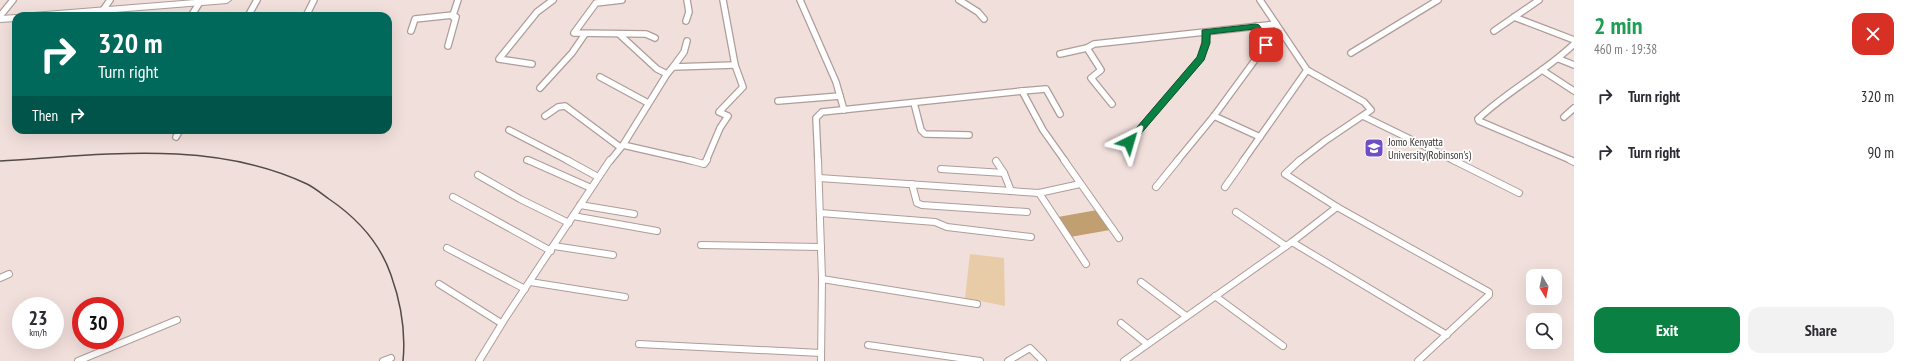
<!DOCTYPE html>
<meta charset="utf-8">
<style>
body{margin:0;font-family:"PT Sans Narrow",sans-serif;background:#f2f2f3;color:#2b2b33;height:100vh;display:flex;flex-direction:column;font-size:15px;white-space:nowrap}
*{box-sizing:border-box;margin:0}
p{font-size:13px;color:#7c7c81}
.icon{flex:none;width:22px;height:22px;fill:none;stroke:currentColor;stroke-width:2;stroke-linecap:round;stroke-linejoin:round}
.map{position:relative;flex:1;overflow:hidden}
.sheet{display:flex;flex-direction:column;background:#fff;width:340px}
.sheet>*{flex:none}
.top-card{position:absolute;left:12px;top:12px;width:380px;height:122px;border-radius:12px;box-shadow:0 4px 16px #0002;background:#00695c;color:#fff;overflow:hidden}
.needle{width:26px;rotate:170deg}
.controls{position:absolute;left:1526px;top:269px;display:grid;gap:8px}
.controls a{display:grid;place-items:center;width:36px;height:36px;border-radius:8px;background:#fff;box-shadow:0 4px 16px #0002;font-size:20px}
.speed{position:absolute;left:12px;top:297px;display:flex;gap:8px;font-size:20px;font-weight:700;text-align:center}
.speed>*{display:grid;place-content:center;width:52px;height:52px;border-radius:50%;background:#fff;box-shadow:0 4px 16px #0002;line-height:1}
.speed small{font-size:10px;font-weight:400}
.speed .limit{border:6px solid #d22;background:#fff;color:#111}
.pin{position:absolute;display:grid;place-items:center;width:34px;height:34px;color:#fff;margin:-17px;border-radius:8px;box-shadow:0 2px 6px #0006}
.me{position:absolute;width:44px;margin:-22px;rotate:40deg;stroke-linejoin:round;filter:drop-shadow(0 0 3px #0008)}
.turn{display:flex;align-items:center;gap:14px;height:84px;padding:0 20px;font-size:18px}
.turn .icon{width:52px;height:52px;stroke-width:2.5}
.turn b{display:block;font-size:28px;line-height:34px}
.then{display:flex;align-items:center;height:38px;padding:0 20px;background:#0003;gap:8px;font-size:15px}
.round{display:grid;place-items:center;flex:none;width:42px;height:42px;border-radius:12px;background:#f2f2f3}
.overview{display:flex;align-items:center;justify-content:space-between;height:68px;padding:0 20px}
h1{font-size:24px;font-weight:800;line-height:30px;color:#1e9e55}
.action{display:flex;gap:8px;margin-top:auto;padding:8px 20px}
.action a{flex:1;height:46px;border-radius:12px;background:#0b8043;color:#fff;font-size:16px;font-weight:800;line-height:46px;text-align:center}
.action a+a{background:#f2f2f3;color:#2b2b33}
ul{padding:0;list-style:none}
li{display:flex;align-items:center;gap:12px;height:56px;padding:0 20px}
li div{flex:1}
li b{display:block;font-size:15px}
li em{font-style:normal}
main{display:flex;flex:1;min-height:0}
.map>svg:first-child{display:block}
</style>
<main>
<div class="map">
<svg width="1574" height="361" viewBox="0 0 1574 361">
<rect width="100%" height="100%" fill="#f1dfdb"/>
<!-- green -->
<polygon fill="#e8cca7" points="970,254 1004,258 1005,306 965,298"/>
<!-- forest -->
<polygon fill="#c29f71" points="1097,210 1110,230 1070,237 1058,217"/>
<g fill="none" stroke-linecap="round" stroke-linejoin="round">
<defs>
<g id="street-far1">
<polyline points="622,0 596,3 574,33 646,34 655,38"/>
<polyline points="800,0 836,82 844,110"/>
<polyline points="959,0 978,12 984,19"/>
<polyline points="1260,0 1307,70 1364,102 1371,110 1325,141 1299,161"/>
<polyline points="103,10 110,0"/>
<polyline points="0,16 13,0"/>
<polyline points="191,16 200,2"/>
<polyline points="248,16 257,0"/>
<polyline points="306,16 314,0"/>
<polyline points="1514,17 1574,40"/>
<polyline points="686,21 689,12 687,0"/>
<polyline points="411,31 415,19 453,15"/>
<polyline points="1494,31 1539,0"/>
<polyline points="448,46 456,17 453,17 453,15 458,0"/>
<polyline points="1087,48 1101,70 1091,78 1112,104"/>
<polyline points="1351,53 1438,0"/>
<polyline points="1060,54 1087,48 1094,44 1205,32"/>
<polyline points="1559,59 1574,65"/>
<polyline points="532,64 499,59 537,12 553,0"/>
<polyline points="673,67 684,52 687,41"/>
<polyline points="1542,70 1574,91"/>
<polyline points="667,74 673,67 735,65"/>
<polyline points="600,77 648,103"/>
<polyline points="540,88 572,53 585,34"/>
<polyline points="1022,91 1046,89 1060,114"/>
<polyline points="778,101 840,96"/>
<polyline points="914,103 921,130 925,134 969,135"/>
<polyline points="545,116 558,107 565,106 620,147"/>
<polyline points="1214,116 1260,137"/>
<polyline points="1363,116 1455,161"/>
<polyline points="1564,117 1574,108"/>
<polyline points="509,130 569,161"/>
<polyline points="176,137 180,130"/>
<polyline points="1129,142 1201,58 1207,35 1205,32 1276,24"/>
<polyline points="623,145 693,161"/>
<polyline points="527,160 530,161"/>
<polyline points="610,161 623,145 667,74 657,69 619,34"/>
<polyline points="706,161 720,128 728,116 719,112 743,87 735,65 723,0"/>
<polyline points="818,161 816,118 822,112 1022,91 1043,130 1065,161"/>
<polyline points="1177,161 1214,116 1266,45 1266,40 1256,26"/>
<polyline points="1243,161 1307,70"/>
<path d="M1573,161L1479,121L1478,119C1507,91 1545,72 1574,44"/>
</g>
<g id="street">
<polyline points="528,160 591,188"/>
<polyline points="567,160 598,177"/>
<polyline points="689,160 704,164 707,160"/>
<polyline points="818,160 822,279 821,361"/>
<polyline points="1064,160 1119,238"/>
<polyline points="1300,160 1285,174 1337,207 1489,292 1489,295 1418,361"/>
<polyline points="1453,160 1519,193"/>
<polyline points="1570,160 1574,162"/>
<polyline points="996,161 1004,173"/>
<polyline points="941,169 1004,173 1011,191"/>
<polyline points="478,175 520,199 569,223"/>
<polyline points="819,178 1039,193 1080,184"/>
<polyline points="912,184 917,203 922,205 1027,212"/>
<polyline points="1156,187 1178,160"/>
<polyline points="1225,187 1244,160"/>
<polyline points="1039,193 1086,264"/>
<polyline points="453,197 551,251"/>
<polyline points="580,205 634,214"/>
<polyline points="1236,212 1286,246"/>
<polyline points="820,213 935,222 947,227 1031,237"/>
<polyline points="573,216 657,231"/>
<polyline points="1292,242 1447,335"/>
<polyline points="701,245 821,247"/>
<polyline points="554,246 613,255"/>
<polyline points="447,248 525,289"/>
<polyline points="0,278 9,274"/>
<polyline points="822,279 977,304"/>
<polyline points="530,282 625,297"/>
<polyline points="1141,282 1186,316"/>
<polyline points="439,284 501,323"/>
<polyline points="1215,296 1283,346"/>
<polyline points="1121,323 1147,344"/>
<polyline points="639,344 821,353"/>
<polyline points="868,345 980,361"/>
<polyline points="78,361 177,320"/>
<polyline points="383,361 391,358"/>
<polyline points="479,361 506,317 610,160"/>
<polyline points="1008,361 1030,348 1043,361"/>
<polyline points="1124,361 1292,242 1337,207"/>
</g>
<g id="highway">
<polygon points="195,0 231,0 227,3 65,16 29,16 33,13"/>
<polygon points="16,15 19,16 16,16 16,21 0,22 0,16"/>
</g>
</defs>
<!-- street-far1 casing -->
<use href="#street-far1" stroke="#ae9d99" stroke-width="8"/>
<!-- street casing -->
<use href="#street" stroke="#ae9d99" stroke-width="8"/>
<!-- highway casing -->
<use href="#highway" stroke="#ae9d99" stroke-width="2"/>
<!-- street-far1 -->
<use href="#street-far1" stroke="#fff" stroke-width="5.5"/>
<!-- street -->
<use href="#street" stroke="#fff" stroke-width="6"/>
<!-- highway -->
<use href="#highway" fill="#fff" fill-rule="evenodd"/>
<!-- rail -->
<path stroke="#534b48" stroke-width="1.5" d="M0,161C101,155 212,139 307,184C315,188 322,194 329,199C357,218 380,243 391,275C401,303 406,331 403,361"/>
</g>
<!-- route -->
<polygon fill="#0b8043" stroke="#07532c" points="1256,24 1259,25 1270,40 1269,47 1264,47 1263,40 1254,29 1210,34 1210,43 1204,60 1132,144 1126,144 1126,140 1197,57 1202,43 1202,30"/>
<!-- icons -->
<defs>
<symbol id="university-square" viewBox="-11 -11 22 22"><rect x="-9" y="-9" width="18" height="18" rx="4" fill="#6e4ec7" stroke="#fff"/><path d="M0-5L7-2L0 1L-7-2ZM-4 1L0 2.5L4 1V4Q0 6-4 4Z" fill="#fff"/></symbol>
</defs>
<g fill-rule="evenodd">
<use href="#university-square" x="1363" y="137" width="22" height="22"/>
</g>
<g text-anchor="middle" dominant-baseline="central" stroke-width="3.5" stroke-linejoin="round" paint-order="stroke">
<!-- poi labels -->
<g font-size="11" fill="#393230" stroke="#fff" text-anchor="start">
<text x="1388" y="142">Jomo Kenyatta<tspan x="1388" dy="13">University(Robinson's)</tspan></text>
</g>
</g>
</svg>
<div class="controls">
<a><svg class="needle" viewBox="-14 -14 28 28"><path d="M0-13l5 13h-10z" fill="#e53935"/><path d="M0 13l5-13h-10z" fill="#7c7c81"/></svg></a>
<a><svg class="icon" aria-label="search" viewBox="0 0 24 24"><circle cx="10" cy="10" r="6"/><path d="M15 15l6 6"/></svg></a>
</div>
<div class="speed"><div>23<small>km/h</small></div><div class="limit">30</div></div>
<div class="pin" style="left:1266px;top:45px;background:#d93025"><svg class="icon" aria-label="arrive" viewBox="0 0 24 24"><path d="M6 21V4h12l-3 4 3 4H6"/></svg></div>
<svg class="me" style="left:1129px;top:142px" viewBox="-20 -20 40 40"><path d="M0-17L14 15 0 8-14 15z" fill="#0b8043" stroke="#fff" stroke-width="4"/></svg>
<div class="top-card">
<div class="turn"><svg class="icon" aria-label="right" viewBox="0 0 24 24"><path d="M7 20v-9h11M14 6l5 5-5 5"/></svg><div><b>320 m</b>Turn right</div></div>
<div class="then">Then<svg class="icon" aria-label="right" viewBox="0 0 24 24"><path d="M7 20v-9h11M14 6l5 5-5 5"/></svg></div>
</div>
</div>
<section class="sheet">
<div class="overview"><div><h1>2 min</h1><p>460 m · 19:38</p></div><a class="round" style="background:#d93025;color:#fff"><svg class="icon" aria-label="close" viewBox="0 0 24 24"><path d="M6 6l12 12M18 6L6 18"/></svg></a></div>
<ul>
<li><svg class="icon" aria-label="right" viewBox="0 0 24 24"><path d="M7 20v-9h11M14 6l5 5-5 5"/></svg><div><b>Turn right</b></div><em>320 m</em></li>
<li><svg class="icon" aria-label="right" viewBox="0 0 24 24"><path d="M7 20v-9h11M14 6l5 5-5 5"/></svg><div><b>Turn right</b></div><em>90 m</em></li>
</ul>
<div class="action"><a>Exit</a><a>Share</a></div>
</section>
</main>
